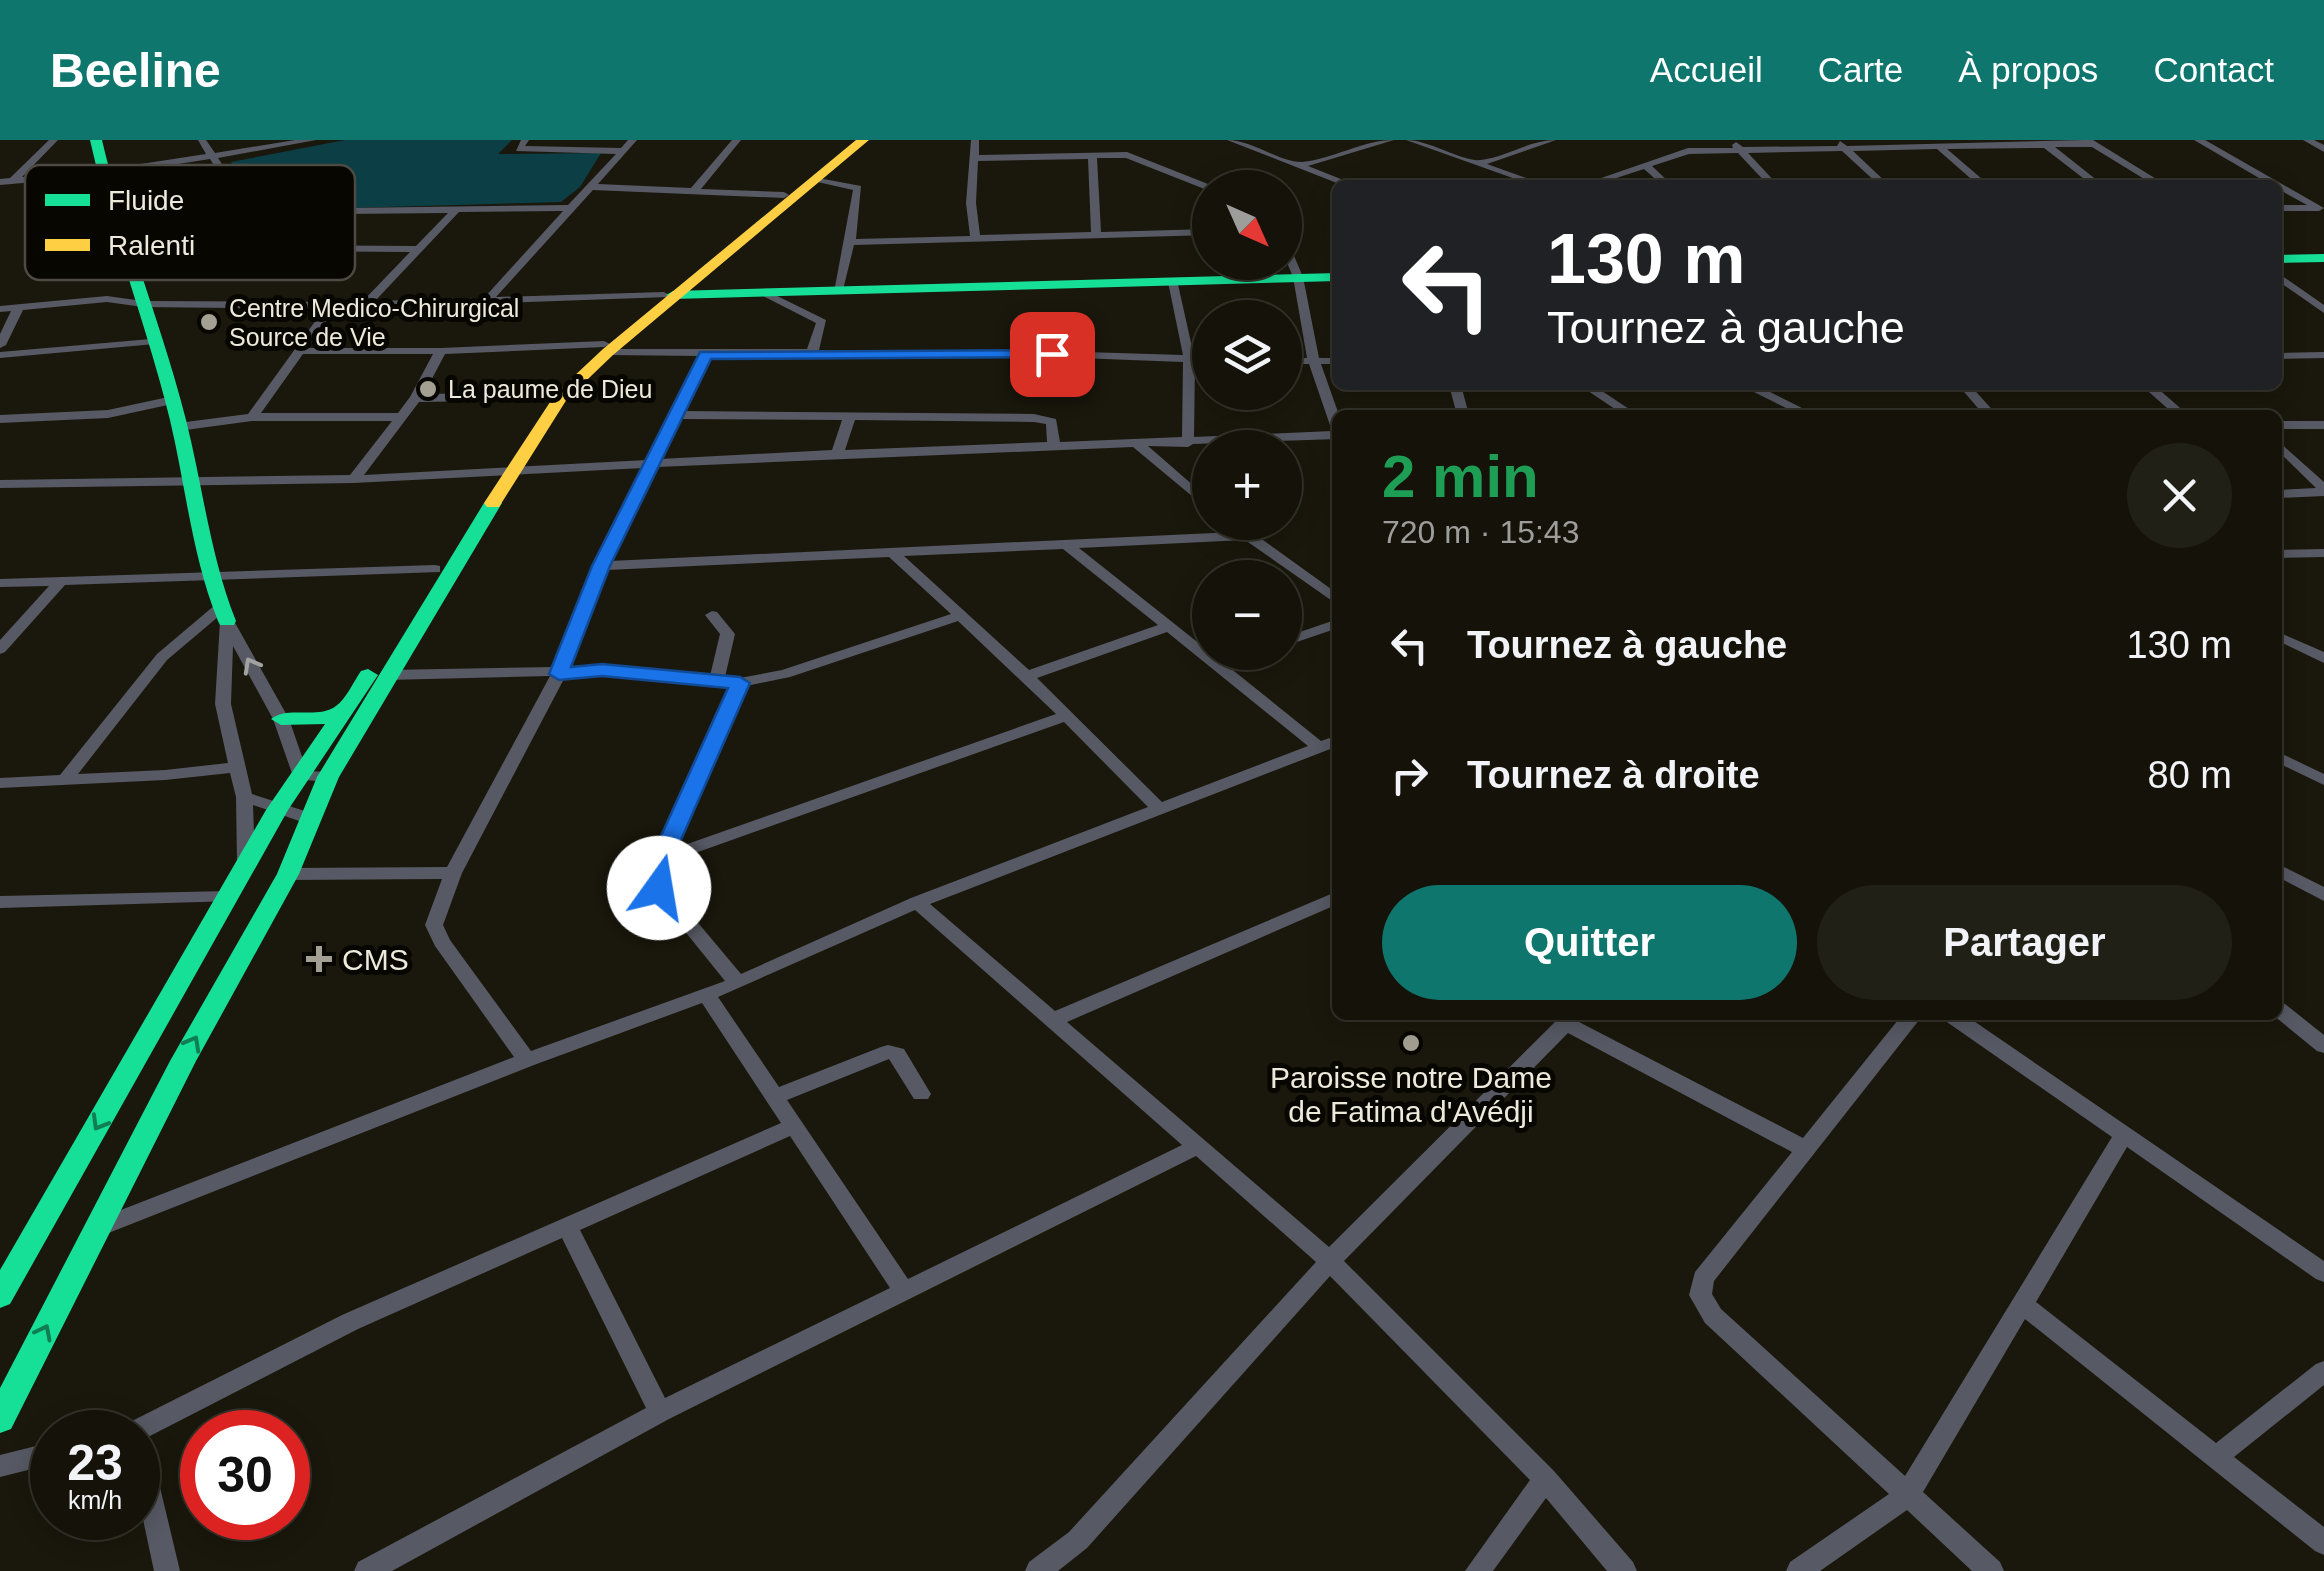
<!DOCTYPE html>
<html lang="fr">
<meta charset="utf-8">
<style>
body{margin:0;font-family:Arial,sans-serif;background:#212017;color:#f1f3f6;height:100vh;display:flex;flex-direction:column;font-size:38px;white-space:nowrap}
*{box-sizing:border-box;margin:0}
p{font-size:32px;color:#9d9e9c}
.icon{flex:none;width:55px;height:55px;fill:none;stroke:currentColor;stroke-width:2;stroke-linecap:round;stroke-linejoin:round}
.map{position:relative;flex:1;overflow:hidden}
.sheet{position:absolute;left:1332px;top:270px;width:950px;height:610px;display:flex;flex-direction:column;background:#141209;border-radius:15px;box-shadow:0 5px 25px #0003,0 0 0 2px #33322a}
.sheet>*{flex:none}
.top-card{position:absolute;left:1332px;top:40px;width:950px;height:210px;border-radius:15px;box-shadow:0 5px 25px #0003,0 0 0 2px #33322a;background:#202124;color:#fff;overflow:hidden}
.needle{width:65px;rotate:135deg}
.buttons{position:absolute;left:1192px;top:30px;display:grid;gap:20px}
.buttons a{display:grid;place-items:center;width:110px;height:110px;border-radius:50%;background:#141209;box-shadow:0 5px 25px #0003,0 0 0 2px #33322a;font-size:50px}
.speed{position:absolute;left:30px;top:1270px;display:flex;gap:20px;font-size:50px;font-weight:700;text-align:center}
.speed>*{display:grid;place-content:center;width:130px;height:130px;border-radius:50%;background:#141209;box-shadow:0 5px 25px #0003,0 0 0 2px #33322a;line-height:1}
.speed small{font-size:25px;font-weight:400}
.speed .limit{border:15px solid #d22;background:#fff;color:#111}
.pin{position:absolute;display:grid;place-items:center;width:85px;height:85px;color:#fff;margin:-42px;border-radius:20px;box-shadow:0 5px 15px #0006}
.me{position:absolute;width:110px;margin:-55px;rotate:13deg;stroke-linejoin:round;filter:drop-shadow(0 0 8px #0008)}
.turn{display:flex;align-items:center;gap:35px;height:210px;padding:0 50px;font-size:45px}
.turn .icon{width:130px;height:130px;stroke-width:2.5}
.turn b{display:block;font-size:70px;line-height:85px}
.round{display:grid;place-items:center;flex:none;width:105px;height:105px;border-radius:52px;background:#212017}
.overview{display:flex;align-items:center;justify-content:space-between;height:170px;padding:0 50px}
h1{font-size:60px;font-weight:800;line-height:75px;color:#1e9e55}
.action{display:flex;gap:20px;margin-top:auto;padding:20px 50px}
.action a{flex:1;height:115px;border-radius:60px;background:#0f766e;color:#fff;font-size:40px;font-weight:800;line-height:115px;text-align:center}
.action a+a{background:#212017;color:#f1f3f6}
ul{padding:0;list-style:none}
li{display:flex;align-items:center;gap:30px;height:130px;padding:0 50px}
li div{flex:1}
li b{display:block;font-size:38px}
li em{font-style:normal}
header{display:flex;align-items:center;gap:60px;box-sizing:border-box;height:140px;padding:0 50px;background:#0f766e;color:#fff}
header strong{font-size:48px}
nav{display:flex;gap:55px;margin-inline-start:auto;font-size:35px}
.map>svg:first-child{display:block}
</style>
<header>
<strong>Beeline</strong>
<nav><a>Accueil</a><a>Carte</a><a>À propos</a><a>Contact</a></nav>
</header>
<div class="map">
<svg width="2324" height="1431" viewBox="0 0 2324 1431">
<rect width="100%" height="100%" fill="#1a180c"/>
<!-- water -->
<polygon fill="#0b3f45" points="345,0 512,0 498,14 601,13 580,47 561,62 348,68 263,80 231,22"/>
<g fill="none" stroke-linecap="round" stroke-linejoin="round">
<!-- street -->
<g fill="#575964" fill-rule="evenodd">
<path d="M49,0H58L22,37L102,30L206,14L198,0H206L215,13L295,0H316L218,18L260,81L345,68L568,65L616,14L516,11L521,0H529L525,6L621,8L628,0H637L598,44L691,48L732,0H741L701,49L784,52L789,55L784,58L593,50L496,157L664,152L669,155L668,157L335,169L308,208H441L604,201L610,204L604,207L445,214L424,254L548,252L554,256L548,260L419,262L364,335L647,320L700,216L608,215L602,212L608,209H807L816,183L759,154L758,152L763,149L826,180L819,210L1052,211L1183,215L1168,142L1177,140L1194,216L1210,217V223H1195L1194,297L1332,291L1309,224H1285V218H1307L1293,137L1285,118V103L1289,104L1303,137L1319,218H1338V224H1321L1339,275L1338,299L1193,304L1188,307L1148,306L1210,360V371L1133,307L657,327L610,421L1235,392L1223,382H1238L1338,454V465L1245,400L1079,408L1220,520L1241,512H1264L1229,527L1321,601L1338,595V606L930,764L1055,871L1338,751V764L1067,882L1329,1107L1562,875H1584L1579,882L1803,998L1902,875H1923L1714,1141L1712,1154L1721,1169L1905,1336L2112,997L1944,880L1941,875H1965L2324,1121V1142L2316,1139L2127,1007L2036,1162L2216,1303L2316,1224L2324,1221V1245L2234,1317L2324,1387V1415L2315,1411L2025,1179L1923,1352L2000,1422L2004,1431H1972L1907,1370L1820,1431H1786L1790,1422L1889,1354L1705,1183L1689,1155L1695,1132L1792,1012L1568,893L1344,1121L1554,1331L1633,1422L1637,1431H1607L1546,1358L1493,1431H1465L1530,1340L1330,1136L1087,1408L1058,1431H1025L1029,1422L1069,1392L1316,1122L1196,1016L669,1279L392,1431H354L358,1422L646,1268L562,1098L358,1189L148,1297L180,1431H154L138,1356V1292H123L126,1284L342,1175L781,983L702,863L534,925L106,1094L98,1097L90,1094L87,1088L90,1082L514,917L435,806L425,785L442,739L288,740L279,734L288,728L447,727L550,536L387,540L379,535L387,530L554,527L594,426L643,328L354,343L0,348V340L350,335L392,281H252L178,291L172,287L178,283L248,274L324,169L143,167L107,162L23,170L6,205L0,208V194L11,171L0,172V166L107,156L143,161L362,162L410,112L257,111L253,110L241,90L120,108L119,106L124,103L251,83L210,19L102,36L0,45V39L10,38ZM563,71L484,158L375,161L459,72ZM448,73L416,106L260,105L251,89L345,74ZM303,214H433L410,257L398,273H261ZM711,216L1052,217L1183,222L1182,297L1060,302L1056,279L1034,274L684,271ZM680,279L842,280L832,310L660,319ZM855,280L1034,282L1046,284L1047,302L845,310ZM1063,409L1158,485L1029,530L904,416ZM889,417L951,474L782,530L740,538L725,537L735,494L717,472L712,471L705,475L720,494L710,536L602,525L570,526L607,430ZM958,481L1056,574L676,708L746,546L790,537ZM1167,492L1308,606L1162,662L1037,538ZM566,535H602L731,547L653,719L650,748L725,841L531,911L450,800L443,785L462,733ZM1064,582L1148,667L911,758L741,834L668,747L670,722ZM915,770L1182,1005L908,1139L787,960L889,919L914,959H928L931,954L904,909L888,905L881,907L779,947L718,857ZM790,996L890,1148L665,1258L580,1090Z"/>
<path d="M971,0H979V15L1127,12L1213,46L1210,51L1207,50L1126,18H1097L1101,92L1210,89V95L854,105L843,150L834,152L853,50L813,41V37L861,46L856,99L970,96L966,63ZM1088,19L1091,92L980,95L976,63L978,21Z"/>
<path d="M1227,0C1252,0 1281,23 1302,22C1334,19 1362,0 1394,0L1308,26L1356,45H1342Z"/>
<path d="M1406,0C1430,0 1462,22 1481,20C1507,17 1529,0 1556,0L1487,24L1546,45H1532Z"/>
<polygon points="2083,0 2093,0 2166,45 2154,45 2092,7 2055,7 2103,45 2092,45 2044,8 1947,9 1989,45 1978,45 1937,9 1853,11 1889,45 1879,45 1842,11 1748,13 1778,45 1768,45 1738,13 1689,14 1652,26 1672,45 1662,45 1644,29 1595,45 1581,45 1688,8 1733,8 1732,5 1736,2 1743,7 1837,6 1840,1 1847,6"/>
<polygon points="2194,0 2205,0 2324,68 2319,71 2278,71 2278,65 2307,65 2278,49 2278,45 2271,45"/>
<polygon points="2303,0 2314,0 2324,5 2324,12"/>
<polygon points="1435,41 1439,45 1427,45"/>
<polygon points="2278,133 2324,165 2324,173 2278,141"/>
<polygon points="151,199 155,200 155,204 0,218 0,212"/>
<polygon points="2324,212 2324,218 2278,219 2278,213"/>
<polygon points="1449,245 1461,245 1469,275 1457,275"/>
<polygon points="1579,245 1593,245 1638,275 1624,275"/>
<polygon points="1740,245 1756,245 1816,275 1800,275"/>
<polygon points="1958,245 1970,245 1997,275 1984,275"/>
<polygon points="2141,245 2154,245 2188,275 2175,275"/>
<polygon points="173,256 179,260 177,263 108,278 0,283 0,275 108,270"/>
<rect x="2278" y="281" width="46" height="8"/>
<polygon points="2278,301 2324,342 2324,356 2278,358 2278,350 2316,348 2278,311"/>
<polygon points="2324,409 2324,417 2278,418 2278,410"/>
<polygon points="435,425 440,426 440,432 65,445 5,512 0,514 0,500 49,446 0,447 0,439"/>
<polygon points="220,464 227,468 225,471 167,520 78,634 165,630 228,623 215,564 220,481 227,477 234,481 289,579 307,631 328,632 336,637 328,642 294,639 273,579 233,506 231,564 252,654 314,674 317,678 314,682 302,682 253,665 255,723 246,729 237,723 236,657 230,633 165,640 0,648 0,638 60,635 157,514 215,465"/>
<polygon points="1338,479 1338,488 1285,506 1285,497"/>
<polygon points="2278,492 2324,512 2324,523 2278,501"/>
<polygon points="2278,612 2324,634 2324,645 2278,623"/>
<polygon points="2278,724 2324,747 2324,761 2278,737"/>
<polygon points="228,751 237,757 234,761 0,768 0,756"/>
<polygon points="2278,862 2285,864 2324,895 2324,913 2317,911 2273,875 2278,875"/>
<polygon points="52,1302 52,1324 0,1337 0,1315"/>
</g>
<!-- fast -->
<g fill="#16e098" fill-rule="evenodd">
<path d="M90,0H102C124,95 162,185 186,280C203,347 210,416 236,481L234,485H220L218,481C192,416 186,348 170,280C147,186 111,95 90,0Z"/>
<polygon points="2324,114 2324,122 2278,123 2278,115"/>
<polygon points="1338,133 1338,141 673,159 666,155 673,151"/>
<polygon points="493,358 502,363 339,637 299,734 196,921 11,1289 0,1293 0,1248 170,921 277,734 317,637 484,363"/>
<path d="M368,529L378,535L288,670L10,1164L0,1168V1130L266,670L325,584L281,585L271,579C288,565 317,580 336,566C346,559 354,541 361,531Z"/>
</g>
<!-- slow -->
<polygon fill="#ffcf43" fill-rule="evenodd" points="856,0 869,0 613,215 567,259 499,367 487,367 484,363 556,253 603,209"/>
</g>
<!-- one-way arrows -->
<defs><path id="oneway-chevron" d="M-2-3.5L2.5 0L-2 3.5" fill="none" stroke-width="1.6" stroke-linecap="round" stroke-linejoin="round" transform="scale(2.5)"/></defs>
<use stroke="#a2a2a0" href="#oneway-chevron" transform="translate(251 525) rotate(-119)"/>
<g stroke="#107e54">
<use href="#oneway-chevron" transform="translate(193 903) rotate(-61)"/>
<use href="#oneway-chevron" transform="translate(99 983) rotate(120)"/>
<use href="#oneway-chevron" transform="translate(44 1192) rotate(-63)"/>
</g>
<!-- route -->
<polygon fill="#1a73e8" stroke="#114b97" stroke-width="2.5" points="1052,210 1058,211 1058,217 711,219 610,426 571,527 602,524 740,537 750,543 673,718 667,753 651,753 647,748 651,718 728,548 602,536 559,540 549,534 592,426 700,212"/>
<!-- markers -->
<g fill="#a3a093" stroke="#080601" stroke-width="4">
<circle cx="209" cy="182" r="10"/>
<circle cx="428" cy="249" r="10"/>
<path d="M314 804h10v10h10v10h-10v10h-10v-10h-10v-10h10z"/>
<circle cx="1411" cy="903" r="10"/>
</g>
<g text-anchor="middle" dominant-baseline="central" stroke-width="10" stroke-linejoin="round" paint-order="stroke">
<!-- far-poi labels -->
<g font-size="25" fill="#edeadc" stroke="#080601" text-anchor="start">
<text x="229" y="168">Centre Medico-Chirurgical<tspan x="229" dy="29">Source de Vie</tspan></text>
<text x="448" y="249">La paume de Dieu</text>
</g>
<!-- poi labels -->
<g font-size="30" fill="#edeadc" stroke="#080601" text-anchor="start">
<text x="342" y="819">CMS</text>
<text x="1411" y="937" text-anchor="middle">Paroisse notre Dame<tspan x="1411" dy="34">de Fatima d'Avédji</tspan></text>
</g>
</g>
<!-- legend -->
<rect x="25" y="25" width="330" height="115" rx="15" fill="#080601" stroke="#4d4a43" stroke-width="2.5"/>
<rect x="45" y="54" width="45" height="12" fill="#16e098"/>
<rect x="45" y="99" width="45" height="12" fill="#ffcf43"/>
<g font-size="28" fill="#edeadc">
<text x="108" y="70">Fluide</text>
<text x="108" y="115">Ralenti</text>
</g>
</svg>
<div class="buttons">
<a><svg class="needle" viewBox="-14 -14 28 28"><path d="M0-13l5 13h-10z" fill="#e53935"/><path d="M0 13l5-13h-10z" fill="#9d9e9c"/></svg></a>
<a><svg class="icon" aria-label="layers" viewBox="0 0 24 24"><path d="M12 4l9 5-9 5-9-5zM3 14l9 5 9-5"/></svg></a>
<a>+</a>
<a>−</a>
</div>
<div class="speed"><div>23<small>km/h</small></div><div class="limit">30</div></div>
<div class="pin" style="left:1052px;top:214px;background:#d93025"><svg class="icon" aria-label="arrive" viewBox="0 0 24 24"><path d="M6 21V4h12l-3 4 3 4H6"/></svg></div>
<svg class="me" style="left:659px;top:748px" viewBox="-20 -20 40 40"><circle r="19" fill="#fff"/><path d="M0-13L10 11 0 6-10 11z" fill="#1a73e8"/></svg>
<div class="top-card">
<div class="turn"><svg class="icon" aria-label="left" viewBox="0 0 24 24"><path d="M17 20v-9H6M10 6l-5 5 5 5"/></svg><div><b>130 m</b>Tournez à gauche</div></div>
</div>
<section class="sheet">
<div class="overview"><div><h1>2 min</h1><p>720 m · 15:43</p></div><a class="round"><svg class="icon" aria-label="close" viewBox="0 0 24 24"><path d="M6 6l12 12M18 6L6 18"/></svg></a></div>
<ul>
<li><svg class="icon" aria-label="left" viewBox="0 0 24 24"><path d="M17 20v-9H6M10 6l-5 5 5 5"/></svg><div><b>Tournez à gauche</b></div><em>130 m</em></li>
<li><svg class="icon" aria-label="right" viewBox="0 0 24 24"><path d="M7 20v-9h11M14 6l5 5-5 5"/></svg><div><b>Tournez à droite</b></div><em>80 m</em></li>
</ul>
<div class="action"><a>Quitter</a><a>Partager</a></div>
</section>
</div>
